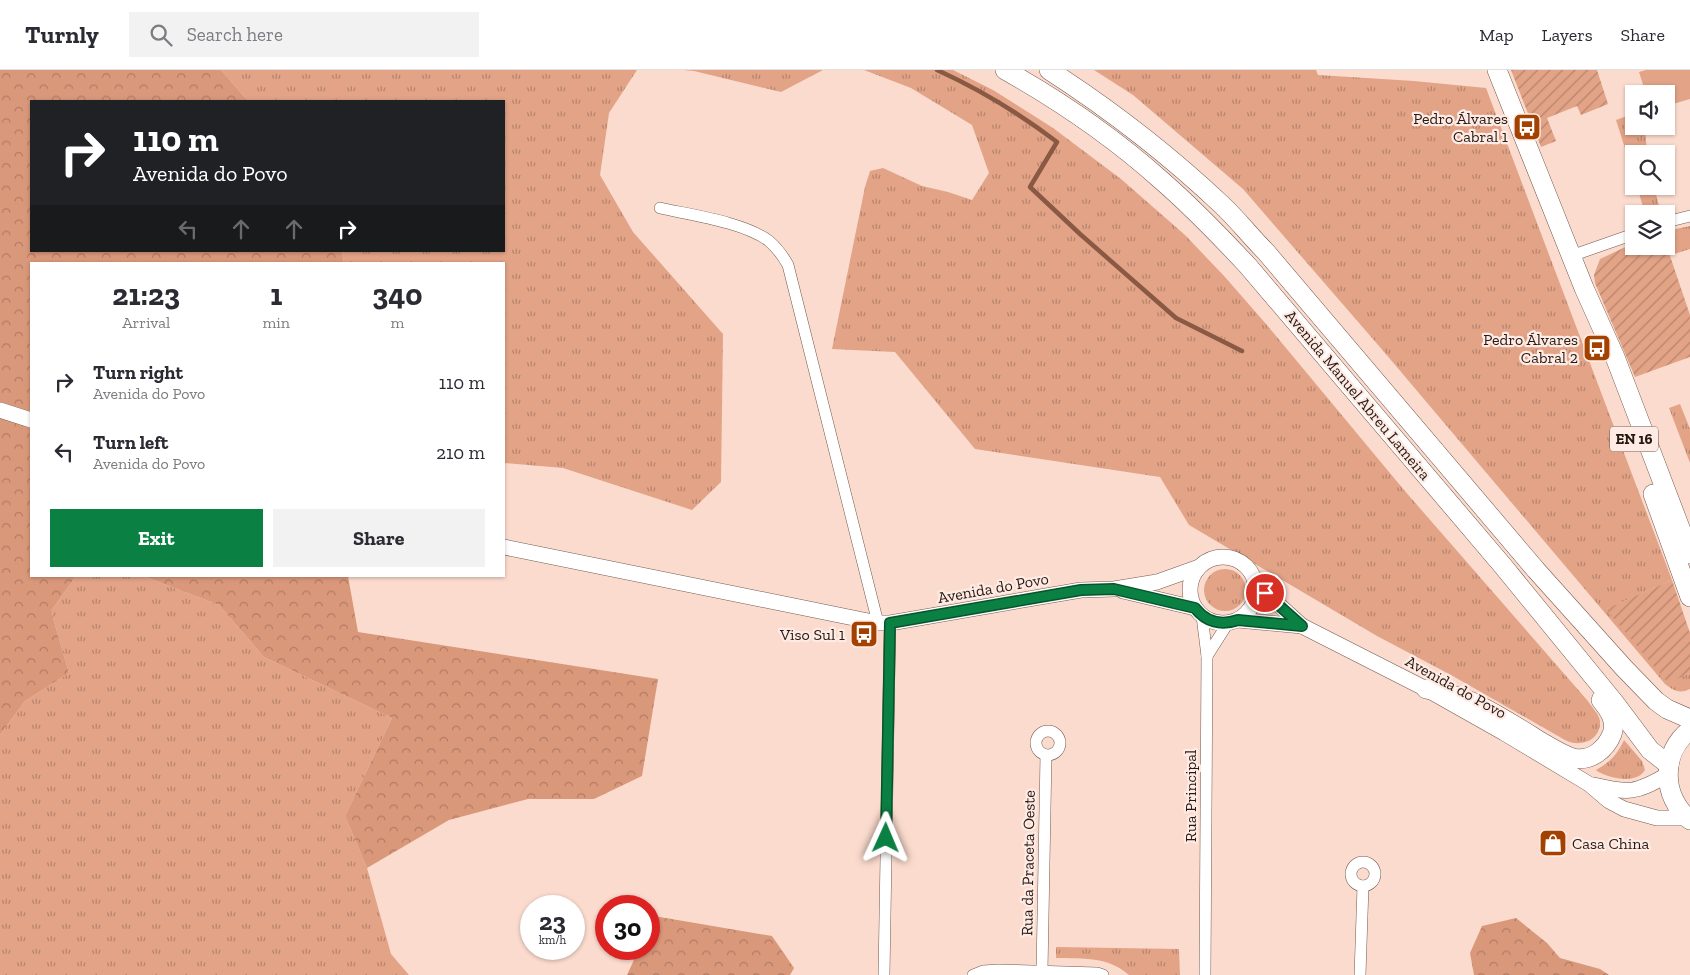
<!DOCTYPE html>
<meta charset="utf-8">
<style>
body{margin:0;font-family:"Zilla Slab",serif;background:#f2f2f3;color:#2b2b33;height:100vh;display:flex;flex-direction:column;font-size:19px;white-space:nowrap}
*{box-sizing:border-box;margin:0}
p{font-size:16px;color:#7c7c81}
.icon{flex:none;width:28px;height:28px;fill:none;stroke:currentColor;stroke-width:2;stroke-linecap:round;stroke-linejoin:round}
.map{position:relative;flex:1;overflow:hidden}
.drawer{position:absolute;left:30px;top:192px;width:475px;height:315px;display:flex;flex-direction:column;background:#fff;border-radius:0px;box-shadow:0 1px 4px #0004}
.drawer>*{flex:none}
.banner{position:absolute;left:30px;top:30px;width:475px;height:152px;border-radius:0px;box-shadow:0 1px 4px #0004;background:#202124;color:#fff;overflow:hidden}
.controls{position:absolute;left:1625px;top:15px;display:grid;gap:10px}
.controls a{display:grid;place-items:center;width:50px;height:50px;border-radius:0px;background:#fff;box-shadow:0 1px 4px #0004;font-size:25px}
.speed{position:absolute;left:520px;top:825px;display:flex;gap:10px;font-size:25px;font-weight:700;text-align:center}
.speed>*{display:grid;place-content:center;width:65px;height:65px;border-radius:50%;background:#fff;box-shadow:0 1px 4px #0004;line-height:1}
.speed small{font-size:12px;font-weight:400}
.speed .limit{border:8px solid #d22;background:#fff;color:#111}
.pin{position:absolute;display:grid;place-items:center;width:42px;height:42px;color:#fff;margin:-21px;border:2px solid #fff;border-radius:50%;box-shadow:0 1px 5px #0007}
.me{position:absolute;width:55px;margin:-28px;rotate:1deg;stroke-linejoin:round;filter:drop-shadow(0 0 4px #0008)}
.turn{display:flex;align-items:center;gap:18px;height:105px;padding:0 20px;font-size:22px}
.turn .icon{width:65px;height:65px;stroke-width:2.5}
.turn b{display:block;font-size:35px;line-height:42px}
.lanes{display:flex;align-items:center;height:48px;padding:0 20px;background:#0003;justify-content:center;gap:25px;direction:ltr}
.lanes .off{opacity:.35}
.eta{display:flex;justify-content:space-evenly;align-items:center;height:85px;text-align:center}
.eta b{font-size:30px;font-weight:700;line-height:35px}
.primary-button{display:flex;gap:10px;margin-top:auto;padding:10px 20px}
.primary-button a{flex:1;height:58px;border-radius:0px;background:#0b8043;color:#fff;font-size:20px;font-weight:700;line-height:58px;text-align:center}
.primary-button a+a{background:#f2f2f3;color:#2b2b33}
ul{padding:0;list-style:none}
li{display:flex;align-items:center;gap:15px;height:70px;padding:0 20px}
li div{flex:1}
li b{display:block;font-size:19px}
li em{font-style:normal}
header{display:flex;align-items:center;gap:30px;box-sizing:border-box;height:70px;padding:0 25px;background:#fff;border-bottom:1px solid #e1e1e2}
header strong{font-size:24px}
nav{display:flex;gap:28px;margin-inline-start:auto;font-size:18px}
.search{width:350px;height:45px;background:#f2f2f3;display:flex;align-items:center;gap:12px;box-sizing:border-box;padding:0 18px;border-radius:0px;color:#7c7c81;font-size:19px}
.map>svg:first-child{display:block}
</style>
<header>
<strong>Turnly</strong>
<div class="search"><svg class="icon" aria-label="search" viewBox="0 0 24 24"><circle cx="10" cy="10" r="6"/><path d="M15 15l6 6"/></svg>Search here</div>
<nav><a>Map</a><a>Layers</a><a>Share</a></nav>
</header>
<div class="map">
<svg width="1690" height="905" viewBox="0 0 1690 905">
<defs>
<pattern id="grass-tufts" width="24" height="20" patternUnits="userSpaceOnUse" patternTransform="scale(1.25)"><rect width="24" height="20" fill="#e2a387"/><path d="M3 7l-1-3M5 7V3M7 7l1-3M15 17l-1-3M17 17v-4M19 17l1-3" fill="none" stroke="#b7846d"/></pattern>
<pattern id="forest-crowns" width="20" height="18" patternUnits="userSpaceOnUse" patternTransform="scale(1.25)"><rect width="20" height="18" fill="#da987b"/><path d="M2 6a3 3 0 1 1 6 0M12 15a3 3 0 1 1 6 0" fill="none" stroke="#b17b64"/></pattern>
<pattern id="garden-furrows" width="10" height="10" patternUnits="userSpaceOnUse" patternTransform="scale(1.25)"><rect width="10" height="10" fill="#e2a387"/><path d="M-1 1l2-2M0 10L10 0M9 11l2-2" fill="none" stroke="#b7846d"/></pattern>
</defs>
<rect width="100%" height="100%" fill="#fbdbcd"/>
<!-- grass -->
<g fill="url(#grass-tufts)">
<polygon points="221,0 637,0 609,43 600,105 633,162 723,264 721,412 692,440 563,398 504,393 504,194 344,194 342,181 504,181 504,31 248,31"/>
<polygon points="683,0 823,0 781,22 694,1"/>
<path d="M864,0H953L993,20L1053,58L1121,109L1185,165L1225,207L1266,254L1404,420L1587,630C1591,636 1599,644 1600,651C1601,671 1580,678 1565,670L1451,605L1377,566L1189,455L1160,407L975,379L895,282L832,279L865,117L870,101L883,98L922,116L948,122L972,130L989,103L972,55L911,18Z"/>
<path d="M1094,0H1316L1318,5L1414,11L1486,18L1672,510L1607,539L1668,612L1690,603V619C1680,624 1674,621 1665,614L1385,283L1243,119L1133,25Z"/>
<polygon points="1627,46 1634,49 1634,56 1645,56 1647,84 1634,84 1634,107 1616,50"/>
<polygon points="1637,116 1649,116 1649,119 1656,124 1661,144 1645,144"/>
<polygon points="1690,156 1690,179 1671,185 1666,174 1666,161"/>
<polygon points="1680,334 1690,359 1690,393 1669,338"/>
<circle cx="1225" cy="520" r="21"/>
<polygon points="76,506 143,506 219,535 264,587 392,648 345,746 367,798 391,884 409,905 0,905 0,665 25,631 69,603 51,541"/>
<path d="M1624,670L1642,691L1645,700C1636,715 1609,708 1597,701L1596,700C1610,692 1617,685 1624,670Z"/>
<path d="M1056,877L1179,879L1180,905H1129C1107,886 1084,889 1056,888Z"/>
</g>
<!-- forest -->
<g fill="url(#forest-crowns)">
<polygon points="0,0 221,0 248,31 31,31 31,181 342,181 344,194 31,194 31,506 76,506 51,541 69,603 25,631 0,665"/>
<polygon points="143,506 348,506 358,562 658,609 642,706 594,729 528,729 449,750 367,798 345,746 392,648 264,587 219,535"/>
<polygon points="654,846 772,866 794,898 790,905 627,905 639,879 649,879 649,857"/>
<polygon points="1516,848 1547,873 1560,888 1600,899 1609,905 1474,905 1470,883 1482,856"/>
</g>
<!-- garden -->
<g fill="url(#garden-furrows)">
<polygon points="1511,0 1597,0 1608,34 1581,45 1577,36 1547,48 1556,71 1541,77"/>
<polygon points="1634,173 1634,176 1666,176 1666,174 1690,245 1690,287 1635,307 1595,213 1594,205 1600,189"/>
<polygon points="1672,510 1690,563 1690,603 1668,613 1606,539"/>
</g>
<!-- pitch -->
<polygon fill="#e2a387" points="1646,0 1690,0 1690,29 1666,36 1666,24 1646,24 1639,2"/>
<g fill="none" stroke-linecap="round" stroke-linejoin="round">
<!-- stream -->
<path stroke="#895944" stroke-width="4.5" d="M937,0C979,19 1020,44 1057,72L1030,117L1080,164L1176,248L1242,281"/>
<defs>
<g id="minor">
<path d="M660,138C691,145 744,152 769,171C777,178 783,186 788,195L878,553"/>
<polyline points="1666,152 1690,146"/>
<polyline points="1571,186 1634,164"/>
<polyline points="1202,546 1207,586 1205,905"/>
<polyline points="1207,586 1228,553"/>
<circle cx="1048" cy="673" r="12"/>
<circle cx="1363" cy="804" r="12"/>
<polyline points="1042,901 1046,685"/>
<polyline points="884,905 890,553"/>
<polyline points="973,905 983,901 998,900 1097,903 1103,905"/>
<polyline points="1360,905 1363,816"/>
</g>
<g id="tertiary">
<polyline points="0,340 31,350"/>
<polyline points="504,477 878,553 890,553 1081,520 1114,519 1157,512 1199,497"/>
<circle cx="1223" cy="520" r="33"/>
<polyline points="1256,514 1302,556 1426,619 1504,663 1589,714 1609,731 1624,739 1657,748 1687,748"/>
<polyline points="1123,521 1195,538"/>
<polyline points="1238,550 1302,556"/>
<path d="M1593,715C1630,723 1634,724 1667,705"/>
</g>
<g id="primary">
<path d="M1005,0C1060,31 1114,68 1161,110C1192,137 1220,166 1248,196L1503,496L1614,632L1650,680L1669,695"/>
<path d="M1049,0C1111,40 1168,84 1222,135C1237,149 1251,167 1266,182L1536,500L1624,598L1656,631L1667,639L1690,649"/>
<polyline points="1497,0 1584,218 1615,287 1690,484"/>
<polyline points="1653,424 1690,527"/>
<path d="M1426,619C1444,623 1464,627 1480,636C1502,647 1522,660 1543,673C1552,678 1563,685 1573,688C1591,692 1606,679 1612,664C1617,651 1609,640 1601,630"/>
<path d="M1690,660C1661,682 1661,727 1690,750"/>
</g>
</defs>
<!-- minor casing -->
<use href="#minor" stroke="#745a4e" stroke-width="12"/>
<!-- tertiary casing -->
<use href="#tertiary" stroke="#745a4e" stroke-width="16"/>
<!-- primary casing -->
<use href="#primary" stroke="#745a4e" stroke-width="20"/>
<!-- minor -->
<use href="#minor" stroke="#fff" stroke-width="11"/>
<!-- tertiary -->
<use href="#tertiary" stroke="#fff" stroke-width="15"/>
<!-- primary -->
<use href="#primary" stroke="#fff" stroke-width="19"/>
</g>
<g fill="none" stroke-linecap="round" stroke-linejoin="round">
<defs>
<path id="route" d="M886,768L890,553L1081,520L1114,519L1195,538C1206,552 1221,556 1238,550L1302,556L1265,523"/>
</defs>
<!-- route casing -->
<use href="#route" stroke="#07532c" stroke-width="12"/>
<!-- route -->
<use href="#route" stroke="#0b8043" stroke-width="9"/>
</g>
<!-- icons -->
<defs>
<symbol id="bus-square" viewBox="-11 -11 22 22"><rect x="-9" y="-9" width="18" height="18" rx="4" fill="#a34100" stroke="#ffebe3"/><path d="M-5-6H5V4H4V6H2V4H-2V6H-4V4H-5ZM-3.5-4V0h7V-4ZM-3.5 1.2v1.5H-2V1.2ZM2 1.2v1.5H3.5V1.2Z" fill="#fff"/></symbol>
<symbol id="shop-square" viewBox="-11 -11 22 22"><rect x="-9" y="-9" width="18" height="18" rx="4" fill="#a34100" stroke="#ffebe3"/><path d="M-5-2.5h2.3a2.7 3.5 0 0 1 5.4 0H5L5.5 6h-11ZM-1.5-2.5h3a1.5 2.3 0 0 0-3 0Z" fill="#fff"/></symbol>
</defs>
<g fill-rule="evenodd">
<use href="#bus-square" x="1511" y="41" width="32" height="32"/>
<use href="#bus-square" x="1581" y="262" width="32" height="32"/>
<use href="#bus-square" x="848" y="548" width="32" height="32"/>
<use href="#shop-square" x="1537" y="757" width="32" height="32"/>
</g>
<g text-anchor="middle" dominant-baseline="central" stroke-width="4.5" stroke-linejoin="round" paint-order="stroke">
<!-- shield labels -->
<rect fill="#ffebe3" stroke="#665852" stroke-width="1" x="1610" y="356.5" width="48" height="25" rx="4"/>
<g font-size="15" font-weight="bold" fill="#241914">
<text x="1634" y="369">EN 16</text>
</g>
<!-- poi labels -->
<g font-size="16" fill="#241914" stroke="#ffebe3" text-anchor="end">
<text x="1508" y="48">Pedro Álvares<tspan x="1508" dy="18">Cabral 1</tspan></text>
<text x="1578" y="269">Pedro Álvares<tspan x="1578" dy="18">Cabral 2</tspan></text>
<text x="845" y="564">Viso Sul 1</text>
<text x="1572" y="773" text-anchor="start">Casa China</text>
</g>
<!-- street labels -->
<g font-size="16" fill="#241914" stroke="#ffebe3">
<text transform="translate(1358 325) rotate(50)">Avenida Manuel Abreu Lameira</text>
<text transform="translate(993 518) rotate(-10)">Avenida do Povo</text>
<text transform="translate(1456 617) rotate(29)">Avenida do Povo</text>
<text transform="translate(1190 726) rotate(-90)">Rua Principal</text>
<text transform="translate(1028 793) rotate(-89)">Rua da Praceta Oeste</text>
</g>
</g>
</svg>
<div class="controls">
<a><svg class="icon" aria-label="sound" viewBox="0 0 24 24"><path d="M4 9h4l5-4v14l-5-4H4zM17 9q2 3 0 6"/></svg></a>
<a><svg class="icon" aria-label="search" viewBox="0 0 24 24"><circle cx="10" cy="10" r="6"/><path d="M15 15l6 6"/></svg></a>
<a><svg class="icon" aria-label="layers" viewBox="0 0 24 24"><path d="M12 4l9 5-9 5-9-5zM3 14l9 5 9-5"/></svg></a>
</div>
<div class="speed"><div>23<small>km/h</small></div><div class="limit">30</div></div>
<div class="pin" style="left:1265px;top:523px;background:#d93025"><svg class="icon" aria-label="arrive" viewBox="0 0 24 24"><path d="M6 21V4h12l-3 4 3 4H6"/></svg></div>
<svg class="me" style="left:886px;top:768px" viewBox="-20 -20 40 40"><path d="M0-17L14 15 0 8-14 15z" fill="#0b8043" stroke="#fff" stroke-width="4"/></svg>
<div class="banner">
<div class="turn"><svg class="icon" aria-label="right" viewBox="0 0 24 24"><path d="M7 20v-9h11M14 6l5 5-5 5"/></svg><div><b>110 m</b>Avenida do Povo</div></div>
<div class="lanes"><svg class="icon off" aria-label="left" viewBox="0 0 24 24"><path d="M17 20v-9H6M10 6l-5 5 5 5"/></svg><svg class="icon off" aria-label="ahead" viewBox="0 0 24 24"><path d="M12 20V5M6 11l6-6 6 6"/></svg><svg class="icon off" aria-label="ahead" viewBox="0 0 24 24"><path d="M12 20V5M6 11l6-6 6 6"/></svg><svg class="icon" aria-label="right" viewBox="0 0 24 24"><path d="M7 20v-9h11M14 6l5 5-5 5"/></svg></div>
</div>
<section class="drawer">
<div class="eta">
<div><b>21:23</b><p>Arrival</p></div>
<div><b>1</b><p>min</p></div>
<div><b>340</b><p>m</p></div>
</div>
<ul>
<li><svg class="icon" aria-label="right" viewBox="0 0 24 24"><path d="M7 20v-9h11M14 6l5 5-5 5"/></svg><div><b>Turn right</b><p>Avenida do Povo</p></div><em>110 m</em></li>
<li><svg class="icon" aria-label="left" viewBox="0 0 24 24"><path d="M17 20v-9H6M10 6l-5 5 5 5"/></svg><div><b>Turn left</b><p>Avenida do Povo</p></div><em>210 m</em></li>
</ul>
<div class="primary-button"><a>Exit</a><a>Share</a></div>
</section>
</div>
